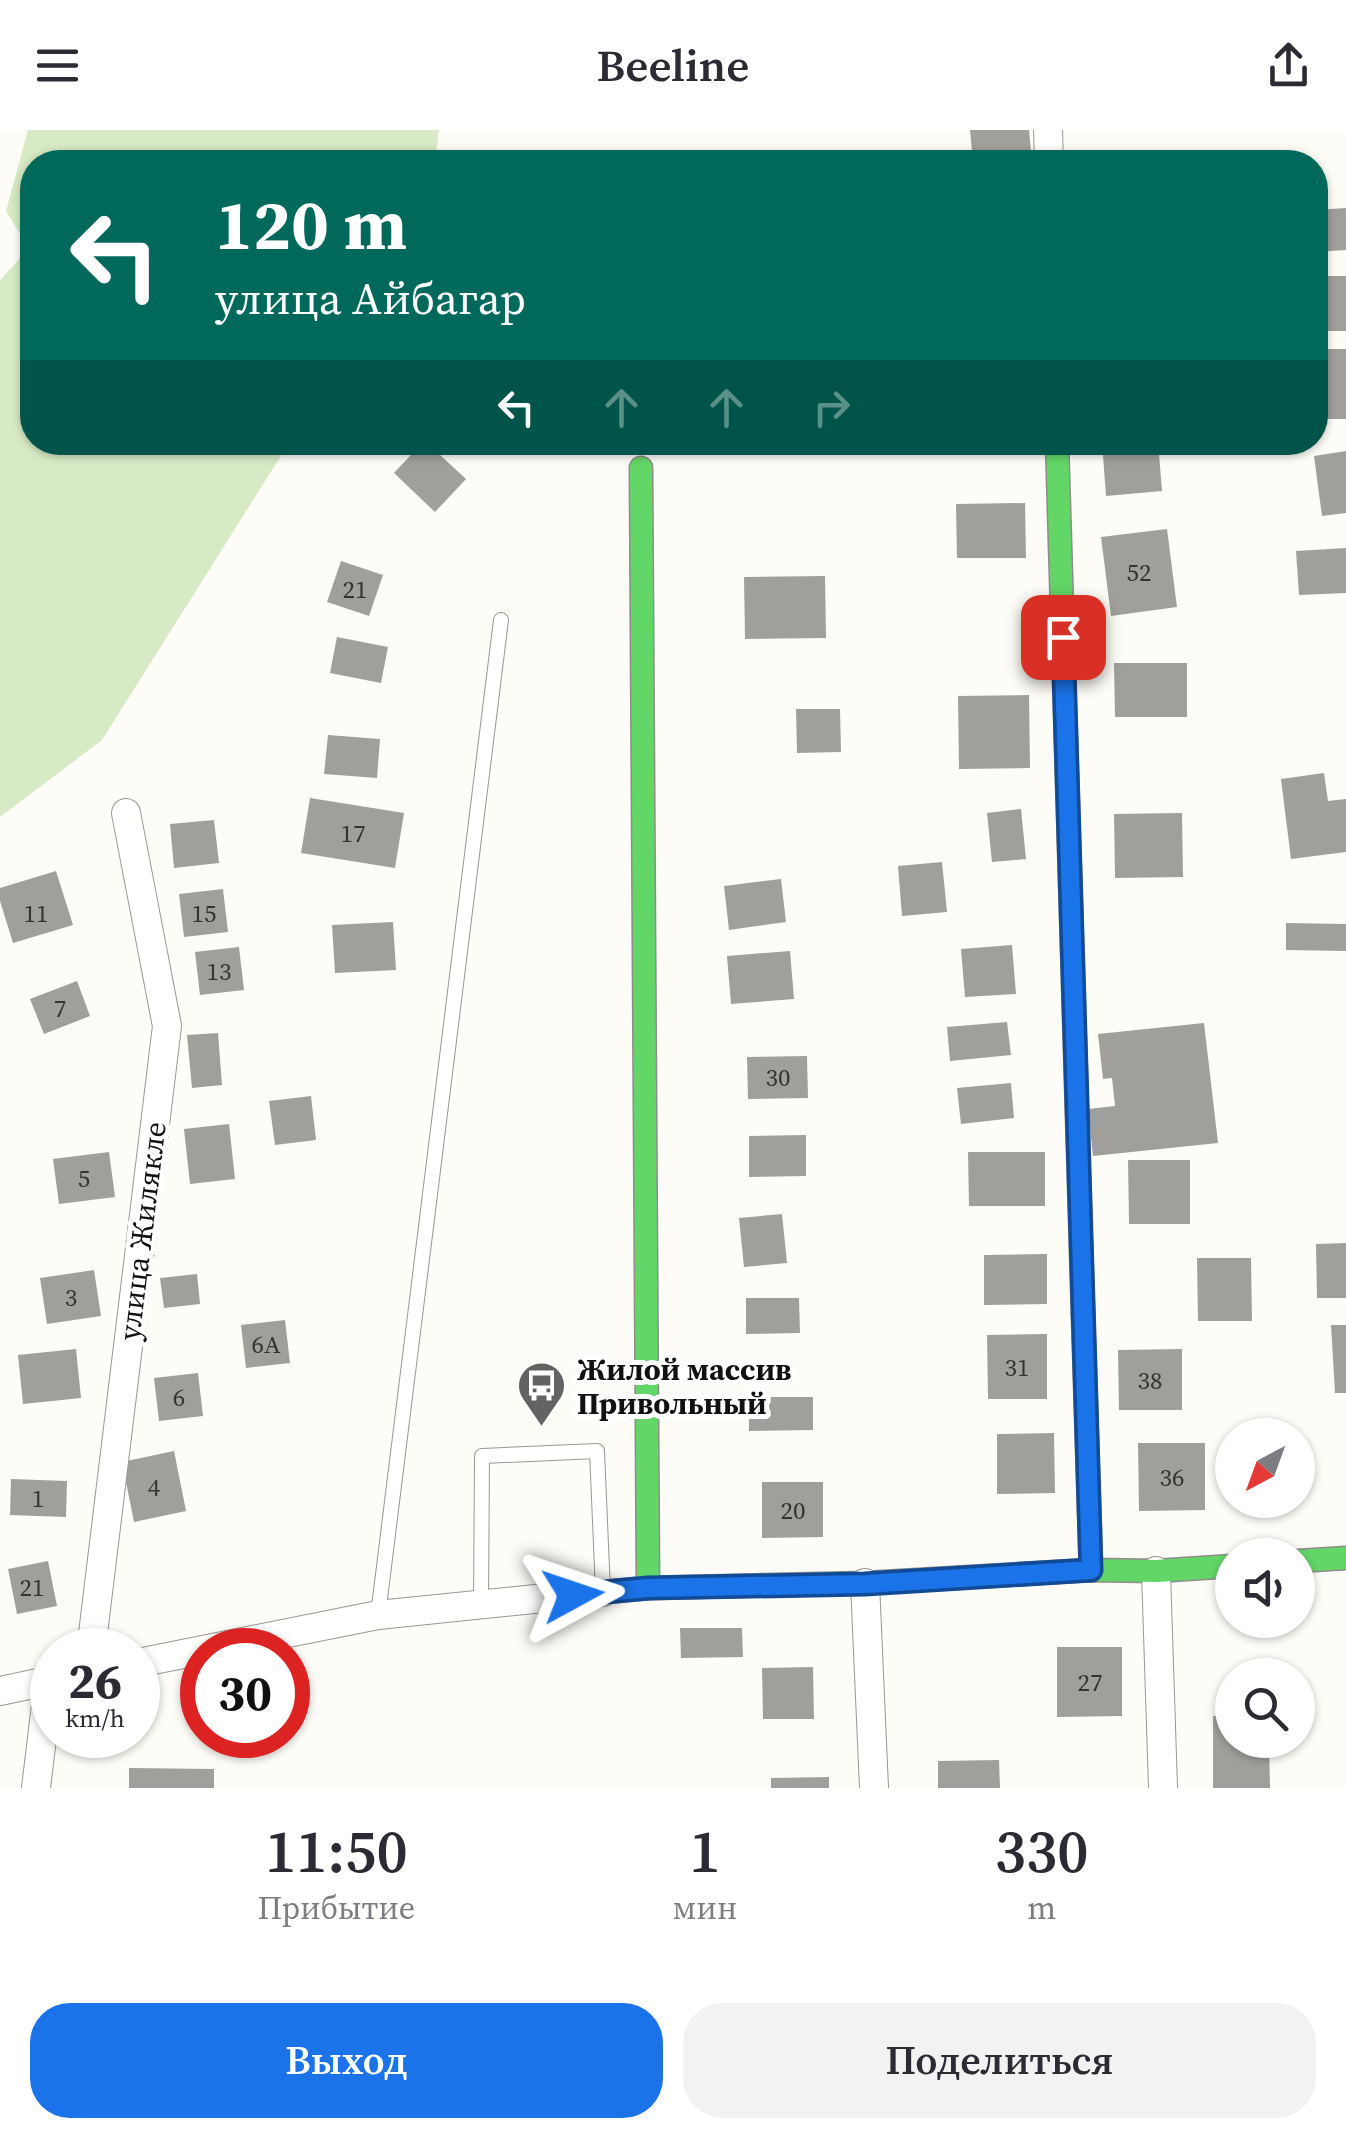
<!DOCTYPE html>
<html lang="ru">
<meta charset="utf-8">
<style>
body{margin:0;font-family:"Source Serif 4",serif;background:#f2f2f3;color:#2b2b33;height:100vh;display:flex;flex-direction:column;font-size:38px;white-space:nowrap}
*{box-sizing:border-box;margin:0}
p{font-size:32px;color:#7c7c81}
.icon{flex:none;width:55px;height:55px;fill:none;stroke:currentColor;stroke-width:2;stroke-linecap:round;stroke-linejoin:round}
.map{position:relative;height:1658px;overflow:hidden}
.sheet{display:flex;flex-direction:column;background:#fff;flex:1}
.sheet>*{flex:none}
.guide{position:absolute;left:20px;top:20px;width:1308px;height:305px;border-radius:40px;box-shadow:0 2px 8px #0004;background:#00695c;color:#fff;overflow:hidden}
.needle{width:65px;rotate:221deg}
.fabs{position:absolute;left:1215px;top:1288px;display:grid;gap:20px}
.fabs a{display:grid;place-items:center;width:100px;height:100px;border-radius:50%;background:#fff;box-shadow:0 2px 8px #0004;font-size:50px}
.speed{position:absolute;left:30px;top:1498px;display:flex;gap:20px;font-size:50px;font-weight:700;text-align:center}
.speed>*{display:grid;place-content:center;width:130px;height:130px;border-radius:50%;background:#fff;box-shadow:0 2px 8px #0004;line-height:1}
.speed small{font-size:25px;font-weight:400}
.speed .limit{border:15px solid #d22;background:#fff;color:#111}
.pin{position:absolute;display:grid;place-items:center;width:85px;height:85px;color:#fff;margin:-42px;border-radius:20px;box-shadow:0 5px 15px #0006}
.me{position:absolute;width:110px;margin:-55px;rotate:85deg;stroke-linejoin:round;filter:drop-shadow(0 0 8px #0008)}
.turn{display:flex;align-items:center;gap:35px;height:210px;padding:0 30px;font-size:45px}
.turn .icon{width:130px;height:130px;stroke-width:2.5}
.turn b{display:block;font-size:70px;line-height:85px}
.lanes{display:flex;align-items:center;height:95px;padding:0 30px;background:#0003;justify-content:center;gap:50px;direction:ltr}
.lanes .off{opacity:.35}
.eta{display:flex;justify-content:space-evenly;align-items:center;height:170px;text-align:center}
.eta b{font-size:60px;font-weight:600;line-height:70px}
.cta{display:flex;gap:20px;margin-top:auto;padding:20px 30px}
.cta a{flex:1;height:115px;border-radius:40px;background:#1a73e8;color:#fff;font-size:40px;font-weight:600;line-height:115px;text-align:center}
.cta a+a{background:#f2f2f3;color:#2b2b33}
header{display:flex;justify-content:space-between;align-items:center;height:130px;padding:0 30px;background:#fff;font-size:45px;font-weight:600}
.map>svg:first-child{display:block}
</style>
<header><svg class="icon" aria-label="menu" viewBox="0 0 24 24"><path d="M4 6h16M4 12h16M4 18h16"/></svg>Beeline<svg class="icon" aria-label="share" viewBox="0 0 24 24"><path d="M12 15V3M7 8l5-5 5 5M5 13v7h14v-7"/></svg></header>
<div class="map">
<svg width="1346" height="1658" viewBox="0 0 1346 1658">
<rect width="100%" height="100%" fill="#fdfcf7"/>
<!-- forest -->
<polygon fill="#d8eac5" points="28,0 439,0 435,32 32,32 32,312 280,312 284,321 102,610 0,687 0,150 29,119 6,81"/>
<!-- building -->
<g fill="#a19f9c">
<polygon points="970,0 1029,0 1032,32 973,32"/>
<polygon points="1346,78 1346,120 1315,122 1315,80"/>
<rect x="1315" y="146" width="31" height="55"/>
<rect x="1315" y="219" width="31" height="70"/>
<polygon points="423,312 426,312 466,349 435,382 394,343"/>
<polygon points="954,312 1034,312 1034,321 954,320"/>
<polygon points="1102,312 1158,312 1162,361 1106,366"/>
<polygon points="1346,321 1346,383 1322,386 1314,326"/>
<polygon points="1025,373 1026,428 957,428 956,374"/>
<polygon points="1167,399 1177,477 1111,486 1101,407"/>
<polygon points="1346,418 1346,463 1299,465 1296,421"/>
<polygon points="341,431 383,445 369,486 327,472"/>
<polygon points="825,446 826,508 745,509 744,447"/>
<polygon points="337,507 388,517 381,553 330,543"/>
<polygon points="1114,533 1187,533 1187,587 1115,587"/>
<polygon points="1029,565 1030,638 959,639 958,566"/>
<polygon points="796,579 840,579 841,622 797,623"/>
<polygon points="328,605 380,609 377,648 324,644"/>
<polygon points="1324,643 1328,671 1346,669 1346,722 1291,729 1281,649"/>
<polygon points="310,668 404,683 395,738 301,723"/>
<polygon points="1021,679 1026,729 992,732 987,683"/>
<polygon points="1182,683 1183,747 1115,748 1114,684"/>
<polygon points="214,690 219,733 174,738 170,694"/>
<polygon points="942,732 947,782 902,786 898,736"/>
<polygon points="56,741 73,795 13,813 0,771 0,758"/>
<polygon points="781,749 786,792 729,800 724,756"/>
<polygon points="223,759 228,802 184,807 179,764"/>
<polygon points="393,792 396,840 335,843 332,795"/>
<polygon points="1286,793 1346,794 1346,821 1286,820"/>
<polygon points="1012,815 1016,864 965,867 961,819"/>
<polygon points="239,817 244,860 200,865 195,822"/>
<polygon points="790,821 794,869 731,874 727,826"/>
<polygon points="77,851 90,886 44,904 30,869"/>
<polygon points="1007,892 1011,925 950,931 947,897"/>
<polygon points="1204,893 1218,1013 1093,1026 1088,979 1115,976 1112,948 1103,949 1098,904"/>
<polygon points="218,903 222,955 192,958 187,905"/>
<polygon points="807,926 808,968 748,969 747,927"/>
<polygon points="1011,953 1014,988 961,994 957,958"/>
<polygon points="311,966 316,1010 275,1015 269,971"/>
<polygon points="229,994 235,1049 190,1054 184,999"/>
<polygon points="806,1005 806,1046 749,1047 749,1006"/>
<polygon points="109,1022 115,1067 59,1074 53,1029"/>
<polygon points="968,1022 1045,1022 1045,1076 969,1076"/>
<polygon points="1128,1030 1190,1030 1190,1094 1129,1094"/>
<polygon points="782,1084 787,1133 744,1137 739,1088"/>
<polygon points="1346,1113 1346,1168 1317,1168 1316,1114"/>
<polygon points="1047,1124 1047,1174 984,1175 984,1125"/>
<polygon points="1197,1128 1251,1128 1252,1191 1198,1191"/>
<polygon points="94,1140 101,1186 47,1194 40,1148"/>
<polygon points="197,1144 200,1174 164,1178 160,1148"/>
<polygon points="746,1168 799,1168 800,1203 746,1204"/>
<polygon points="285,1190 290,1233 246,1238 241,1195"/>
<polygon points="1331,1195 1346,1195 1346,1263 1335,1263"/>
<polygon points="1047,1204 1047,1269 988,1269 987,1205"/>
<polygon points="76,1219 81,1268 23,1274 18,1225"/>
<polygon points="1182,1219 1182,1280 1119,1280 1118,1220"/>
<polygon points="198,1243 203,1286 159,1291 154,1248"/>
<polygon points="749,1267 813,1267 813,1300 749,1301"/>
<polygon points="1054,1303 1055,1363 997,1364 997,1304"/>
<polygon points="1138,1313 1205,1313 1205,1380 1139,1381"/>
<polygon points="174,1321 186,1381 134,1392 122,1332"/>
<polygon points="11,1349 67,1351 66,1387 10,1385"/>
<polygon points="762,1352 823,1352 823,1407 762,1408"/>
<polygon points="48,1431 57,1476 17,1484 8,1439"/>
<polygon points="680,1498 742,1498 743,1527 681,1528"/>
<polygon points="1057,1517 1122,1517 1122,1586 1057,1587"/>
<polygon points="813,1537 814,1589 763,1589 762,1538"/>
<polygon points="1213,1586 1232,1586 1232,1610 1269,1610 1270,1658 1213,1658"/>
<polygon points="999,1630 1000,1658 938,1658 938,1631"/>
<polygon points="129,1638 214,1639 214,1658 129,1658"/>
<polygon points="829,1647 829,1658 771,1658 771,1648"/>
</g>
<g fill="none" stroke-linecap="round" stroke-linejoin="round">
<defs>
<g id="lane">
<polyline points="481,1474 482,1326 597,1321 603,1462"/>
<polyline points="378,1485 501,490"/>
</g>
<g id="street">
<polyline points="1048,0 1049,32"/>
<polyline points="1156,1441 1163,1658"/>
<polyline points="865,1453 874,1658"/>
<polyline points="91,1520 167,896 126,683"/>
<polyline points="138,1533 378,1485 603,1462"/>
<polyline points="0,1561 52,1550"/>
<polyline points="36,1658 49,1550"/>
</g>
<g id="fast">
<polyline points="1057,312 1083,1185"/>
<polyline points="641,338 648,1458"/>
<polyline points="1298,1431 1346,1428"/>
<polyline points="603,1462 648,1458 865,1453 1091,1440 1156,1441 1232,1436"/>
</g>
<polyline id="slow" points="1083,1185 1091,1440"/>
</defs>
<!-- lane casing -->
<use href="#lane" stroke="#979795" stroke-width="16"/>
<!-- street casing -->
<use href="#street" stroke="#979795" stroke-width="30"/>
<!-- fast casing -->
<use href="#fast" stroke="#8e8d8b" stroke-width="25"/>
<!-- slow casing -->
<use href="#slow" stroke="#8e8d8b" stroke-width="25"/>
<!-- lane -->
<use href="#lane" stroke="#fffffe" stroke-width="14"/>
<!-- street -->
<use href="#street" stroke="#fffffe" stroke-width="28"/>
<!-- fast -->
<use href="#fast" stroke="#63d668" stroke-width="22"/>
<!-- slow -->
<use href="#slow" stroke="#ff974d" stroke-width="22"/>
</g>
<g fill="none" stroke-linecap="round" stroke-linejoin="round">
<defs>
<polyline id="route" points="573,1465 648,1458 865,1454 1091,1440 1063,507"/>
</defs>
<!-- route casing -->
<use href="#route" stroke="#114b97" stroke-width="25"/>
<!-- route -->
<use href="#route" stroke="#1a73e8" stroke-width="18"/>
</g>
<!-- icons -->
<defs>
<symbol id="bus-pin" viewBox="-11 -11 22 30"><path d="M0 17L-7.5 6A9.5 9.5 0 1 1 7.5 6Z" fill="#646362" stroke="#fff"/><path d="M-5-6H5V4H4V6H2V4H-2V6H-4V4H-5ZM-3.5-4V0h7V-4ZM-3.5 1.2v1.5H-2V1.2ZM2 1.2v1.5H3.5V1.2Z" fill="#fff"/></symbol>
</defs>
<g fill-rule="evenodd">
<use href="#bus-pin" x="514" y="1228" width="55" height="75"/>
</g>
<g text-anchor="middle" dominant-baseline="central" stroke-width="10" stroke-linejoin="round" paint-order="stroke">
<!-- number labels -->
<g font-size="25" fill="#353434">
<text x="1139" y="442">52</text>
<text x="355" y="459">21</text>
<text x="353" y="703">17</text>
<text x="36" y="783">11</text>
<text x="204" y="783">15</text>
<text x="219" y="841">13</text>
<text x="60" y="878">7</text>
<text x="778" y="947">30</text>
<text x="84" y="1048">5</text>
<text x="71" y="1167">3</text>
<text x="266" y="1214">6А</text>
<text x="1017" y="1237">31</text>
<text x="1150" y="1250">38</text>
<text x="179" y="1267">6</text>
<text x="1172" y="1347">36</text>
<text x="154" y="1357">4</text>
<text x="38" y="1368">1</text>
<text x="793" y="1380">20</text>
<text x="32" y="1457">21</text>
<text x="1090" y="1552">27</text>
</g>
<!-- street labels -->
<g font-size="30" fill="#111" stroke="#fff">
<text transform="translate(142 1101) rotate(-83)">улица Жилякле</text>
</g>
<!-- poi labels -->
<g font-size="30" font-weight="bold" fill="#111" stroke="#fff" text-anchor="start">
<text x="577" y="1239">Жилой массив<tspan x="577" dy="34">Привольный</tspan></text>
</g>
</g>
</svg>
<div class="fabs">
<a><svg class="needle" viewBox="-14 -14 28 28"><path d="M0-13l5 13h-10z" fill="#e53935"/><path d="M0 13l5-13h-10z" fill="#7c7c81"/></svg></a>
<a><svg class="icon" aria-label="sound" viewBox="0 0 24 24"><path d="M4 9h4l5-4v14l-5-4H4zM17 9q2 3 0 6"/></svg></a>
<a><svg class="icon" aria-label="search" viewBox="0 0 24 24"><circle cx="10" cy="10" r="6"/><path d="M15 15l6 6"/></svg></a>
</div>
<div class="speed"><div>26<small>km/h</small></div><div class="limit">30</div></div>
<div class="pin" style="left:1063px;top:507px;background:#d93025"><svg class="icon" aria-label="arrive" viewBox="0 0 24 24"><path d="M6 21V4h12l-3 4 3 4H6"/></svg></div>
<svg class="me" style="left:573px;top:1465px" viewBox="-20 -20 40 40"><path d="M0-17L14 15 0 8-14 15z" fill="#1a73e8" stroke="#fff" stroke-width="4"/></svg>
<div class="guide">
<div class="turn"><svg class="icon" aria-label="left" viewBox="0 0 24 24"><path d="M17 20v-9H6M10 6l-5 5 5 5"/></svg><div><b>120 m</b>улица Айбагар</div></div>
<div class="lanes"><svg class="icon" aria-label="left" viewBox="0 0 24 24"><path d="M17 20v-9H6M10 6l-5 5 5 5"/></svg><svg class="icon off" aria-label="ahead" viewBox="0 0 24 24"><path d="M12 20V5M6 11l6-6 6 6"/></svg><svg class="icon off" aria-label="ahead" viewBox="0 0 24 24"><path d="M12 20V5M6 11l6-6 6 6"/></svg><svg class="icon off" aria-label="right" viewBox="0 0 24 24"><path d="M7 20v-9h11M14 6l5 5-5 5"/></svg></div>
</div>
</div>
<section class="sheet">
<div class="eta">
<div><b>11:50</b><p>Прибытие</p></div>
<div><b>1</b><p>мин</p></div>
<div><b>330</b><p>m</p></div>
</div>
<div class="cta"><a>Выход</a><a>Поделиться</a></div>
</section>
